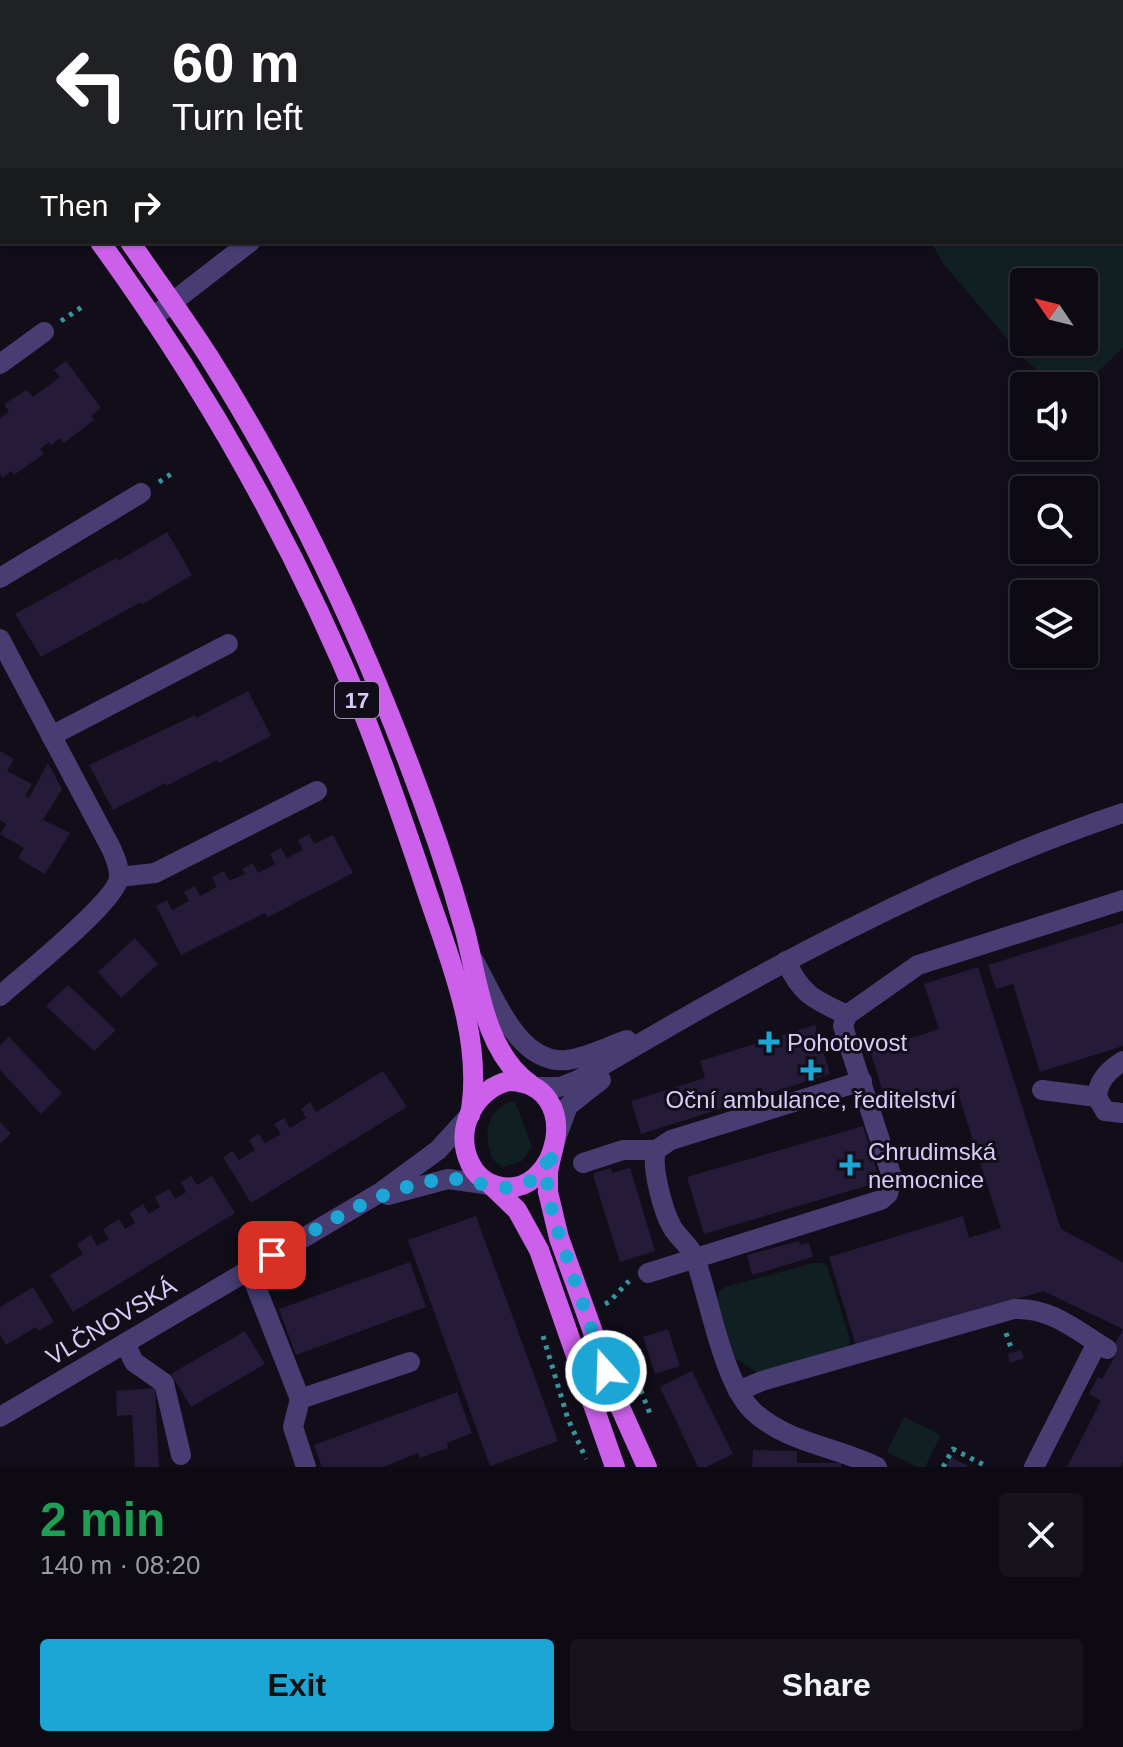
<!DOCTYPE html>
<meta charset="utf-8">
<style>
body{margin:0;font-family:Arial,sans-serif;background:#16131c;color:#f1f3f6;height:100vh;display:flex;flex-direction:column;font-size:30px;white-space:nowrap}
*{box-sizing:border-box;margin:0}
p{font-size:26px;color:#9a9aa0}
.icon{flex:none;width:44px;height:44px;fill:none;stroke:currentColor;stroke-width:2;stroke-linecap:round;stroke-linejoin:round}
.map{position:relative;height:1467px;overflow:hidden}
.drawer{display:flex;flex-direction:column;background:#0d0a13;flex:1}
.drawer>*{flex:none}
.guide{position:absolute;left:0px;top:0px;width:1124px;height:244px;box-shadow:0 2px 6px #0004,0 0 0 2px #2d2b33;background:#202124;color:#fff;overflow:hidden}
.needle{width:52px;rotate:305deg}
.buttons{position:absolute;left:1010px;top:268px;display:grid;gap:16px}
.buttons a{display:grid;place-items:center;width:88px;height:88px;border-radius:8px;background:#0d0a13;box-shadow:0 2px 6px #0004,0 0 0 2px #2d2b33;font-size:40px}
.pin{position:absolute;display:grid;place-items:center;width:68px;height:68px;color:#fff;margin:-34px;border-radius:16px;box-shadow:0 4px 12px #0006}
.me{position:absolute;width:88px;margin:-44px;rotate:340deg;stroke-linejoin:round;filter:drop-shadow(0 0 6px #0008)}
.turn{display:flex;align-items:center;gap:28px;height:168px;padding:0 40px;font-size:36px}
.turn .icon{width:104px;height:104px;stroke-width:2.5}
.turn b{display:block;font-size:56px;line-height:68px}
.then{display:flex;align-items:center;height:76px;padding:0 40px;background:#0003;gap:16px;font-size:30px}
.round{display:grid;place-items:center;flex:none;width:84px;height:84px;border-radius:8px;background:#16131c}
.summary{display:flex;align-items:center;justify-content:space-between;height:136px;padding:0 40px}
h1{font-size:48px;font-weight:800;line-height:60px;color:#1e9e55}
.button{display:flex;gap:16px;margin-top:auto;padding:16px 40px}
.button a{flex:1;height:92px;border-radius:8px;background:#1ba6d5;color:#111;font-size:32px;font-weight:800;line-height:92px;text-align:center}
.button a+a{background:#16131c;color:#f1f3f6}
.map>svg:first-child{display:block}
</style>
<div class="map">
<svg width="1123" height="1467" viewBox="0 0 1123 1467">
<rect width="100%" height="100%" fill="#110d19"/>
<!-- green -->
<g fill="#102022" fill-rule="evenodd">
<path d="M931,242H1120L1123,247V347L1084,386H1056L1024,359L943,263ZM1024,282H1084V342H1024Z"/>
<path d="M509,1102H515L532,1147L522,1161L503,1167L493,1160C483,1138 485,1112 509,1102Z"/>
<polygon points="814,1263 823,1263 827,1266 850,1339 849,1347 767,1374 756,1372 735,1358 717,1299 719,1291 725,1287"/>
<polygon points="904,1417 941,1435 925,1467 917,1467 887,1452"/>
</g>
<!-- building -->
<g fill="#251b38">
<polygon points="66,361 101,408 91,416 94,420 64,443 60,438 51,445 49,442 40,449 44,454 14,475 11,471 2,478 0,474 0,418 9,412 4,404 27,390 33,397 60,377 54,370"/>
<polygon points="167,532 192,575 143,604 141,602 41,657 15,614 116,558 118,561"/>
<polygon points="248,691 271,736 219,763 217,760 166,786 165,783 113,810 89,765 195,715 196,718"/>
<polygon points="0,751 14,759 7,771 32,784 25,796 29,798 48,763 62,789 43,820 70,833 45,874 18,858 24,848 0,834 6,824 0,820"/>
<polygon points="309,834 314,844 333,835 353,873 268,917 265,913 181,955 156,906 167,900 172,910 189,901 184,892 195,886 200,896 217,887 212,877 224,871 229,881 245,874 242,869 253,863 258,873 275,864 270,854 281,848 287,858 303,850 298,840"/>
<polygon points="1123,923 1123,1046 1040,1072 1013,984 996,989 988,965"/>
<polygon points="135,938 158,964 121,998 98,972"/>
<polygon points="978,967 1061,1229 1123,1262 1123,1462 1120,1467 1067,1467 1101,1401 1089,1394 1098,1377 1102,1379 1118,1351 1113,1348 1123,1329 1043,1291 856,1346 829,1257 963,1216 969,1238 1001,1228 956,1087 888,1108 870,1051 939,1029 924,984"/>
<polygon points="68,985 116,1030 94,1051 46,1006"/>
<polygon points="815,1025 830,1074 641,1134 631,1101 705,1078 700,1061"/>
<polygon points="9,1037 62,1093 41,1114 0,1070 0,1045"/>
<polygon points="383,1071 407,1107 251,1203 223,1157 233,1151 239,1160 255,1150 249,1140 259,1134 265,1143 281,1134 274,1124 284,1118 290,1128 306,1118 301,1109 310,1102 316,1112"/>
<polygon points="0,1122 11,1133 0,1144"/>
<polygon points="863,1126 880,1182 704,1234 687,1177"/>
<polygon points="611,1168 612,1173 630,1168 655,1251 620,1262 594,1178 594,1173"/>
<polygon points="191,1176 197,1185 212,1176 235,1213 73,1312 50,1275 83,1254 77,1244 91,1235 97,1246 109,1239 103,1229 119,1219 125,1229 135,1223 129,1213 143,1204 149,1214 160,1207 155,1197 169,1189 175,1199 186,1192 181,1182"/>
<polygon points="476,1216 558,1441 490,1466 408,1240"/>
<polygon points="799,1241 800,1245 809,1243 813,1257 752,1275 747,1255"/>
<polygon points="410,1262 426,1307 296,1355 279,1309"/>
<polygon points="33,1287 54,1322 38,1331 36,1327 6,1345 0,1334 0,1307"/>
<polygon points="668,1329 680,1366 655,1374 643,1337"/>
<polygon points="245,1331 265,1364 191,1407 171,1374"/>
<polygon points="1021,1350 1024,1358 1010,1363 1008,1354"/>
<polygon points="692,1371 733,1454 706,1467 698,1467 660,1387"/>
<polygon points="155,1388 159,1467 135,1467 132,1415 117,1416 116,1391"/>
<polygon points="457,1392 472,1433 447,1443 448,1448 420,1458 418,1453 383,1467 322,1467 314,1445"/>
<polygon points="753,1450 797,1451 797,1463 841,1463 841,1467 752,1467"/>
<polygon points="951,1457 970,1467 945,1467"/>
</g>
<g fill="none" stroke-linecap="round" stroke-linejoin="round">
<!-- path -->
<g stroke="#3a949e" stroke-width="5" stroke-dasharray="4 6" stroke-linecap="butt">
<polyline points="31,0 33,2"/>
<polyline points="23,2 25,0"/>
<polyline points="0,24 2,22"/>
<polyline points="61,321 82,307"/>
<polyline points="159,482 171,474"/>
<polyline points="605,1304 609,1302 629,1281"/>
<polyline points="1006,1333 1011,1348"/>
<polyline points="543,1336 568,1419 586,1459"/>
<polyline points="637,1381 651,1416"/>
<polyline points="943,1467 953,1449 988,1467"/>
</g>
<!-- minor -->
<g stroke="#473d73" stroke-width="20">
<polyline points="309,0 310,2"/>
<polyline points="152,318 250,242"/>
<polyline points="0,364 44,332"/>
<polyline points="0,578 141,493"/>
<path d="M0,639L111,848C115,857 120,868 119,878C115,903 22,976 0,996"/>
<polyline points="51,736 228,644"/>
<polyline points="119,877 155,873 317,791"/>
<path d="M474,961C494,996 518,1065 567,1060C588,1057 607,1047 627,1040"/>
<path d="M786,961C801,995 815,1000 847,1015"/>
<path d="M535,1087H560L578,1080C752,976 930,878 1123,813"/>
<polyline points="1042,1090 1097,1097 1105,1111 1123,1113"/>
<path d="M1097,1097C1098,1080 1109,1070 1123,1061"/>
<polyline points="556,1138 568,1106 601,1080"/>
<polyline points="656,1150 671,1140 862,1081"/>
<path d="M583,1163L623,1150H656C651,1167 663,1211 672,1227C679,1239 692,1247 696,1261C710,1302 724,1386 755,1413C788,1443 838,1447 877,1467"/>
<polyline points="388,1195 448,1179 491,1185"/>
<polyline points="249,1269 300,1399 410,1362"/>
<polyline points="648,1273 881,1200 888,1194 892,1177 846,1036 843,1026 847,1015 918,965 1123,900"/>
<polyline points="125,1343 134,1362 164,1383 181,1455"/>
<path d="M738,1391L762,1381L1014,1309C1051,1307 1077,1331 1107,1349"/>
<polyline points="300,1399 293,1427 306,1467"/>
<polyline points="0,1417 381,1192 438,1150 470,1115"/>
<polyline points="1034,1467 1097,1343"/>
</g>
<!-- major -->
<g stroke="#cc60eb" stroke-width="20">
<polyline points="0,79 2,81"/>
<polyline points="0,116 2,118"/>
<path d="M100,242C206,388 296,548 364,715C387,773 407,832 427,892C450,960 484,1041 470,1115"/>
<path d="M130,242C156,280 184,318 209,357C305,509 379,674 438,844C448,873 457,902 465,931C478,981 484,1052 530,1084"/>
<path d="M509,1081C586,1083 559,1202 497,1186C485,1183 475,1174 470,1163C454,1130 474,1089 509,1081Z"/>
<polyline points="553,1149 548,1171 548,1192 559,1238 620,1407 647,1467"/>
<polyline points="491,1185 517,1210 539,1250 615,1467"/>
</g>
</g>
<g fill="none" stroke-linecap="round" stroke-linejoin="round">
<!-- route -->
<path stroke="#1ba6d5" stroke-width="14" stroke-dasharray="0 25.2" d="M272,1255C323,1225 388,1183 448,1179C472,1177 498,1194 521,1185C538,1180 547,1165 553,1149L547,1182L553,1217L606,1371"/>
</g>
<!-- markers -->
<g fill="#1ba6d5" stroke="#110d19" stroke-width="3">
<path d="M765 1030h8v8h8v8h-8v8h-8v-8h-8v-8h8z"/>
<path d="M807 1058h8v8h8v8h-8v8h-8v-8h-8v-8h8z"/>
<path d="M846 1153h8v8h8v8h-8v8h-8v-8h-8v-8h8z"/>
</g>
<g text-anchor="middle" dominant-baseline="central" stroke-width="6" stroke-linejoin="round" paint-order="stroke">
<!-- shield labels -->
<rect fill="#110d19" stroke="#9c92b5" stroke-width="2" x="335" y="682" width="44" height="36" rx="6"/>
<g font-size="22" font-weight="bold" fill="#d7cbf8">
<text x="357" y="700">17</text>
</g>
<!-- poi labels -->
<g font-size="24" fill="#d7cbf8" stroke="#110d19" text-anchor="start">
<text x="787" y="1042">Pohotovost</text>
<text x="811" y="1099" text-anchor="middle">Oční ambulance, ředitelství</text>
<text x="868" y="1151">Chrudimská<tspan x="868" dy="28">nemocnice</tspan></text>
</g>
<!-- street labels -->
<g font-size="24" fill="#d7cbf8" stroke="#110d19">
<text transform="translate(111 1321) rotate(-31)">VLČNOVSKÁ</text>
</g>
</g>
</svg>
<div class="buttons">
<a><svg class="needle" viewBox="-14 -14 28 28"><path d="M0-13l5 13h-10z" fill="#e53935"/><path d="M0 13l5-13h-10z" fill="#9a9aa0"/></svg></a>
<a><svg class="icon" aria-label="sound" viewBox="0 0 24 24"><path d="M4 9h4l5-4v14l-5-4H4zM17 9q2 3 0 6"/></svg></a>
<a><svg class="icon" aria-label="search" viewBox="0 0 24 24"><circle cx="10" cy="10" r="6"/><path d="M15 15l6 6"/></svg></a>
<a><svg class="icon" aria-label="layers" viewBox="0 0 24 24"><path d="M12 4l9 5-9 5-9-5zM3 14l9 5 9-5"/></svg></a>
</div>
<div class="pin" style="left:272px;top:1255px;background:#d93025"><svg class="icon" aria-label="arrive" viewBox="0 0 24 24"><path d="M6 21V4h12l-3 4 3 4H6"/></svg></div>
<svg class="me" style="left:606px;top:1371px" viewBox="-20 -20 40 40"><circle r="17" fill="#1ba6d5" stroke="#fff" stroke-width="3"/><path d="M0-11L8 9 0 5-8 9z" fill="#fff"/></svg>
<div class="guide">
<div class="turn"><svg class="icon" aria-label="left" viewBox="0 0 24 24"><path d="M17 20v-9H6M10 6l-5 5 5 5"/></svg><div><b>60 m</b>Turn left</div></div>
<div class="then">Then<svg class="icon" aria-label="right" viewBox="0 0 24 24"><path d="M7 20v-9h11M14 6l5 5-5 5"/></svg></div>
</div>
</div>
<section class="drawer">
<div class="summary"><div><h1>2 min</h1><p>140 m · 08:20</p></div><a class="round"><svg class="icon" aria-label="close" viewBox="0 0 24 24"><path d="M6 6l12 12M18 6L6 18"/></svg></a></div>
<div class="button"><a>Exit</a><a>Share</a></div>
</section>
